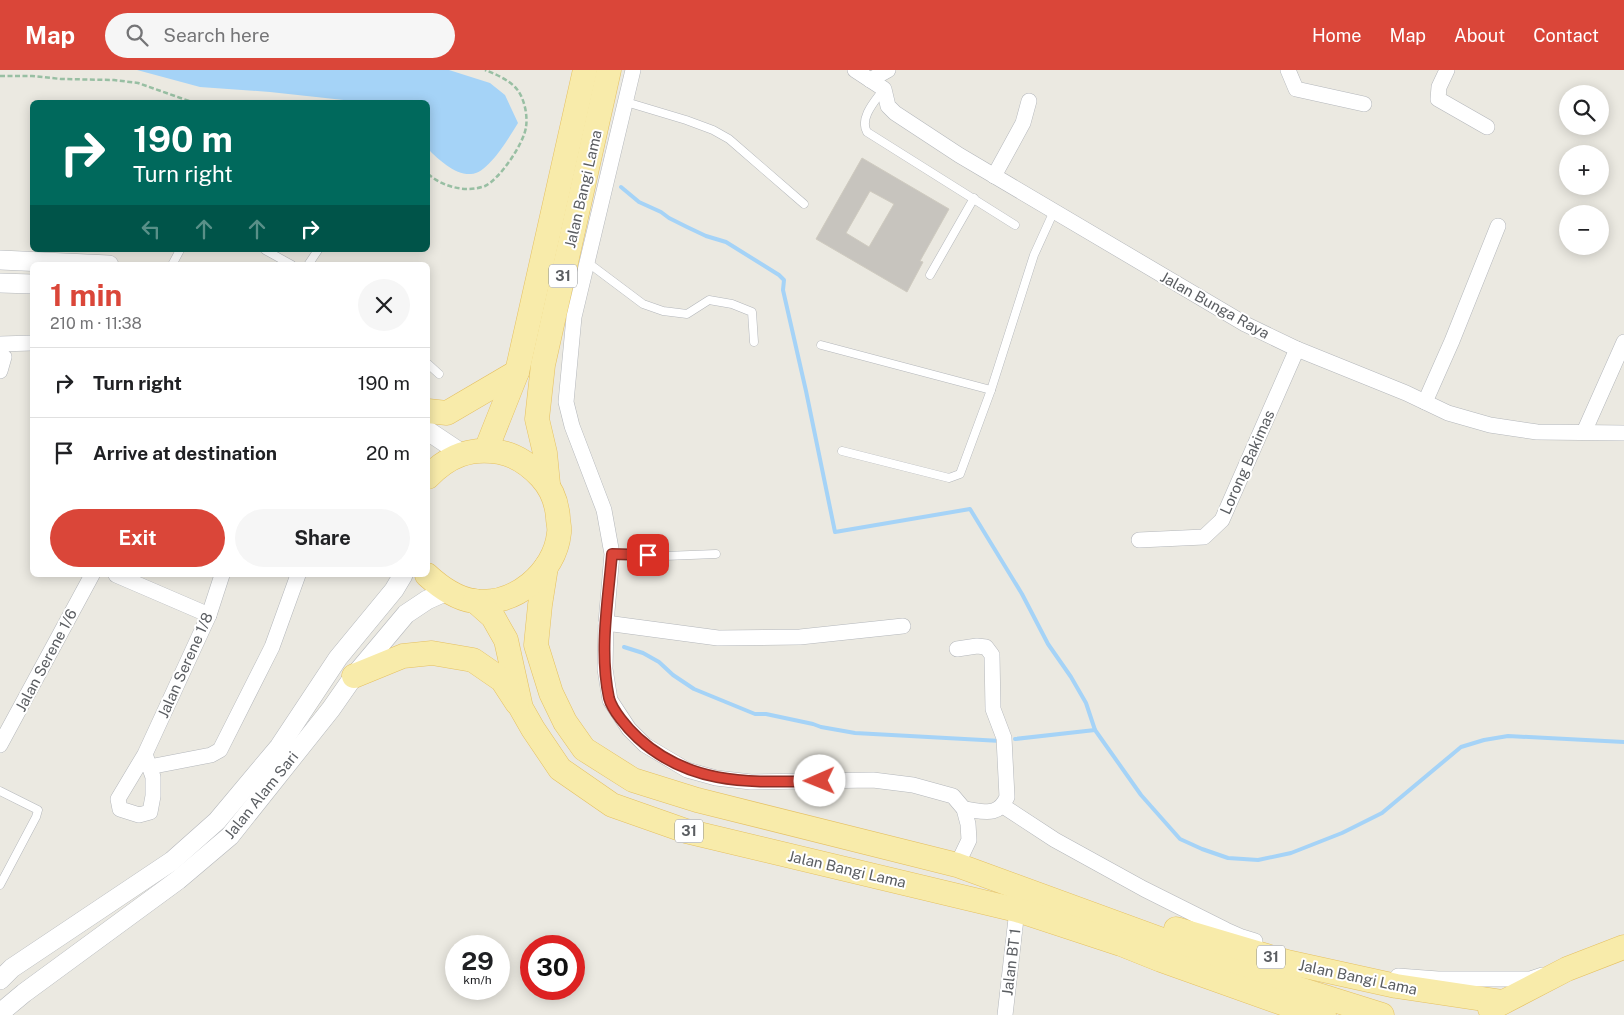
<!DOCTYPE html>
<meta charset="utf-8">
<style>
body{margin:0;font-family:"Public Sans",sans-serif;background:#f6f6f6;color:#202124;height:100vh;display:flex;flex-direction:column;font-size:19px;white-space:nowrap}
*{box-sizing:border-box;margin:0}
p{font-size:16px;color:#757577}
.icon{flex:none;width:28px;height:28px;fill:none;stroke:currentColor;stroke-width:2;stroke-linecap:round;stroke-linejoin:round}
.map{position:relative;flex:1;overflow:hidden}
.sheet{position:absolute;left:30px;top:192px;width:400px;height:315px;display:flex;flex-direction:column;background:#fff;border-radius:8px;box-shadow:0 2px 12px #0003}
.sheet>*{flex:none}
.guide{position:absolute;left:30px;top:30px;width:400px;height:152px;border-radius:8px;box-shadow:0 2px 12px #0003;background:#00695c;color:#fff;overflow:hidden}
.tools{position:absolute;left:1559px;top:15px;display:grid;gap:10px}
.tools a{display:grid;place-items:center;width:50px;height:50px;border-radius:50%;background:#fff;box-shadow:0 2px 12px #0003;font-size:25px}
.speed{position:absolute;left:445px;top:865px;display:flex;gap:10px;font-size:25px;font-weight:700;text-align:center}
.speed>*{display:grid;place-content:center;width:65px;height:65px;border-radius:50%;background:#fff;box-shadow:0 2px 12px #0003;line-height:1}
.speed small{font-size:12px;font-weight:400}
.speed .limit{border:8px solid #d22;background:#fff;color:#111}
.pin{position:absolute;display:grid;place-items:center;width:42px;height:42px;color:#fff;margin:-21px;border-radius:10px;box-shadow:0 2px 8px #0006}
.me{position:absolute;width:55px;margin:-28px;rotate:269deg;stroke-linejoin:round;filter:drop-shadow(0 0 4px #0008)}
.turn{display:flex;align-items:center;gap:18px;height:105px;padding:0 20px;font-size:22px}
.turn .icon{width:65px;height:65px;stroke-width:2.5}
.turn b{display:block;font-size:35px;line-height:42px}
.lanes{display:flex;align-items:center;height:48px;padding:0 20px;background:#0003;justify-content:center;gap:25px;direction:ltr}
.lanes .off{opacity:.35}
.round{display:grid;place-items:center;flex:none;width:52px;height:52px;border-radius:26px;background:#f6f6f6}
.overview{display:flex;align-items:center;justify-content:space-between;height:85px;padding:0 20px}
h1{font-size:30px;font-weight:700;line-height:38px;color:#da4639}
.button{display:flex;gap:10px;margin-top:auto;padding:10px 20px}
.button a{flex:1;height:58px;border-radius:30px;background:#da4639;color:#fff;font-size:20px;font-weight:700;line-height:58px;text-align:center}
.button a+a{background:#f6f6f6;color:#202124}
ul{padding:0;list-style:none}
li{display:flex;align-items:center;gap:15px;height:70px;padding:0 20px;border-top:1px solid #e0e0e0}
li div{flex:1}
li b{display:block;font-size:19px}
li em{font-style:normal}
header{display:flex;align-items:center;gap:30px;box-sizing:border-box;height:70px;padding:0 25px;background:#da4639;color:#fff}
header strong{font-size:24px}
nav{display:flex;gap:28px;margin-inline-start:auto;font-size:18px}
.search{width:350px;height:45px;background:#f6f6f6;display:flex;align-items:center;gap:12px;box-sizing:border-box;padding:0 18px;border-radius:28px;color:#757577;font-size:19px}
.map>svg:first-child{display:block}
</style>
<header>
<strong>Map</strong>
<div class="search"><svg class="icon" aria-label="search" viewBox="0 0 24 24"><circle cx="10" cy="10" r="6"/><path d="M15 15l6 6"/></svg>Search here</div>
<nav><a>Home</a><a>Map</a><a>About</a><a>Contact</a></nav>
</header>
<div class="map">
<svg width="1624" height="945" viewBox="0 0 1624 945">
<rect width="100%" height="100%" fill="#ebe9e1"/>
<!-- water -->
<path fill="#a5d3f7" d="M137,0H449L490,13L505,25L518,53C510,66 488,104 471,104C455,105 439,90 428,79V32H362L270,22L200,17Z"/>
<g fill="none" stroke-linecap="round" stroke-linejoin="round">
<!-- stream -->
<g stroke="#a5d3f7" stroke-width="4">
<polyline points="621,117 639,132 661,142 669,148 687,157 706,166 726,172 779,205 784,210 783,220 806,321 835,462 970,439 1022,524 1048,574 1071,607 1086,633 1095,660 1141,725 1180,769 1202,779 1228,788 1258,790 1291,783 1342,763 1382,743 1461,677 1484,670 1508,666 1624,672"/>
<polyline points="624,577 643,583 659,592 673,605 694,619 755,644 766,644 813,654 821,657 855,663 1001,671"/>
<polyline points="1015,669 1095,660"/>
</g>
</g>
<!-- building -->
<path fill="#c7c4be" stroke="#cfcbc0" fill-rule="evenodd" d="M862,88L949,139L920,191L923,192L907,222L816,169ZM870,121L894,134L869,177L846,163Z"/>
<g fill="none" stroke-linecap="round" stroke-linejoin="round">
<defs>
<g id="service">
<path d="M883,20C875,31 859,48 867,62L1015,155"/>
<polyline points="626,32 686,50 713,60 729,69 804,134"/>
<polyline points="265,180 292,195"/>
<polyline points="587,192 643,234 663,241 687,244 709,230 732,234 752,242 754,272"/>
<polyline points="172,195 180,180"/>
<polyline points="308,195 318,180"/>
<polyline points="930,205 974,128"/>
<polyline points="821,275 991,320"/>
<polyline points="428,294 439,304"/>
<polyline points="842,381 949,408 960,404 991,320 1034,185 1054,141"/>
<polyline points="612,484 665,486 716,484"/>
<polyline points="0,721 38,740 36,747 0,815"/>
</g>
<g id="minor">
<polyline points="633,0 574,247 566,332 572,356 604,440 612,484 606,553 605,599 610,630 629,659 645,675 687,700 716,708 751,712 873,710 913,715 953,726 964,739 968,754 969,770 957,795"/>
<polyline points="855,0 884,19 888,36 895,43 959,85 1245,254 1297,279 1406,323 1448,343 1490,355 1537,362 1624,363"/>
<polyline points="1288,0 1296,19 1364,34"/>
<polyline points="1447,0 1439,17 1438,29 1487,57"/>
<polyline points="870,10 888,0"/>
<polyline points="994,106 1023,53 1029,31"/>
<polyline points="0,274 32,273"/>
<polyline points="0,284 4,287 0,301"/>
<polyline points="1425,332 1452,271 1498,156"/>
<polyline points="1584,362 1624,272"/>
<polyline points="1139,470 1204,467 1222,450 1297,279"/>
<polyline points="116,505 209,545"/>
<polyline points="606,553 718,568 800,567 903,556"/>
<path d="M957,579L977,576L986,577L992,585L993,639L1004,668L1007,727C998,748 983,741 964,739"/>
<polyline points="0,675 92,505"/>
<polyline points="145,684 118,729 120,739 139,745 150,742 153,726 153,707 145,684 209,545 222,505"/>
<polyline points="149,697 211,685 220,680 272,577 298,505"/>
<polyline points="1003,736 1055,770 1144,819 1226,860 1242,867 1255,871"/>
<polyline points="1398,906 1438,909 1530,909 1542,905"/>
<polyline points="1005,945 1017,840"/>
</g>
<g id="tertiary">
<polyline points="0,190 109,195"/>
<polyline points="0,213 32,214"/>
<polyline points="428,361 461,383"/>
<polyline points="0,910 12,898 172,791 217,751 279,677 338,588 394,520 403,505"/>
<polyline points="0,943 24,923 178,810 230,766 331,639 354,606 406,544 427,530 447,521"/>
</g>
<g id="primary">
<polyline points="428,341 447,343 517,302"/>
<polyline points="486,380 517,302 585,0"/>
<polyline points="548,414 545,383 537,349 543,295 609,0"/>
<polyline points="546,497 540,535 536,575 551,623 565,652 584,679 633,710 697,730 957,795 1283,914 1382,945"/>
<path d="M427,505C440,517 455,528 473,531C514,537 555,503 559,463C560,458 558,452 558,448C557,432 551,418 541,407C529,394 516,385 499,382C470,377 448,386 428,407"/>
<polyline points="475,531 493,547 506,570 521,638 533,659 560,699 612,735 686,761 1017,840 1121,874 1161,890 1282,933 1324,945"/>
<polyline points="354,606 403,586 432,583 473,590 502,610 517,633"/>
<polyline points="1176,859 1287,892 1396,916 1503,932"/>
<polyline points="1490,939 1567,899 1624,877"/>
</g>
</defs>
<!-- service casing -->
<use href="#service" stroke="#b4b7bb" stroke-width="9"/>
<!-- minor casing -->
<use href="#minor" stroke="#b4b7bb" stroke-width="16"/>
<!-- tertiary casing -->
<use href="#tertiary" stroke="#b4b7bb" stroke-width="20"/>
<!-- primary casing -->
<use href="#primary" stroke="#e5c061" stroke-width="25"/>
<!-- path -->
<g stroke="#98bfa3" stroke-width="2.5" stroke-dasharray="5 2.5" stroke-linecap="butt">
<polyline points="0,6 32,6 61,9 114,10 138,13 192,32"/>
<path d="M428,104C443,117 466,123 485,116C500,109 524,73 526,57C528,45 524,26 515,17C507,9 495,4 485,0"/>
</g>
<!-- service -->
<use href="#service" stroke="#fff" stroke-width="8"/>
<!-- minor -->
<use href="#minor" stroke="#fff" stroke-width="15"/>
<!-- tertiary -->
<use href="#tertiary" stroke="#fff" stroke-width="19"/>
<!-- primary -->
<use href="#primary" stroke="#f8ebaa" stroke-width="24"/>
</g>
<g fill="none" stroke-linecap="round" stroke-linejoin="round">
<defs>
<path id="route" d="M648,485L612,484C608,531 599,581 609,628C612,640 628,659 638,668C692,717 752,712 820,711"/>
</defs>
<!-- route casing -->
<use href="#route" stroke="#8e2e25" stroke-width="12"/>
<!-- route -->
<use href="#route" stroke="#da4639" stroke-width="9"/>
</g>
<g text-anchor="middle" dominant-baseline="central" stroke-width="4" stroke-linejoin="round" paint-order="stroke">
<!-- shield labels -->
<g fill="#fff" stroke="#8c8e90" stroke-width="1">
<rect x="549" y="194.5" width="28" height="23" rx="4"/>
<rect x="675" y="749.5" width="28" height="23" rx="4"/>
<rect x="1257" y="875.5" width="28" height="23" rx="4"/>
</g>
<g font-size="14" font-weight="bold" fill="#5a5d61">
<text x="563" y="206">31</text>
<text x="689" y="761">31</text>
<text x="1271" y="887">31</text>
</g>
<!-- street labels -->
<g font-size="15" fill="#5a5d61" stroke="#fff">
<text transform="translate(583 119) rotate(-77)">Jalan Bangi Lama</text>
<text transform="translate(1215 235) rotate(29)">Jalan Bunga Raya</text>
<text transform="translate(1247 392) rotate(-66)">Lorong Bakimas</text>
<text transform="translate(46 590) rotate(-62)">Jalan Serene 1/6</text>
<text transform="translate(185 595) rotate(-66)">Jalan Serene 1/8</text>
<text transform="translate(261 725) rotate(-51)">Jalan Alam Sari</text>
<text transform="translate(847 799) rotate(13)">Jalan Bangi Lama</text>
<text transform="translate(1011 892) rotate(-83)">Jalan BT 1</text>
<text transform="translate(1358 907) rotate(12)">Jalan Bangi Lama</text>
</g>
</g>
</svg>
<div class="tools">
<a><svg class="icon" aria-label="search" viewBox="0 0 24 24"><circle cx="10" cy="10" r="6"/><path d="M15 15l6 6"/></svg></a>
<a>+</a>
<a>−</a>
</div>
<div class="speed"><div>29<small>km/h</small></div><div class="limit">30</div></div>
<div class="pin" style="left:648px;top:485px;background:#d93025"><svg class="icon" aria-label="arrive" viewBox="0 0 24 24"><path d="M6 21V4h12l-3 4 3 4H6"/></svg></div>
<svg class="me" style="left:820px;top:711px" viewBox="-20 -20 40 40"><circle r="19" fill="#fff"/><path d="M0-13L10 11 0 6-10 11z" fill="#da4639"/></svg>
<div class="guide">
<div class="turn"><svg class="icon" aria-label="right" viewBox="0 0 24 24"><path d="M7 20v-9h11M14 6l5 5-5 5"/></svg><div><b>190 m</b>Turn right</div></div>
<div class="lanes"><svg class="icon off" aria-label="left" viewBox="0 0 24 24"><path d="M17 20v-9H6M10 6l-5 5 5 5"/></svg><svg class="icon off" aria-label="ahead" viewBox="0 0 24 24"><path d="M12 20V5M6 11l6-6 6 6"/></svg><svg class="icon off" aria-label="ahead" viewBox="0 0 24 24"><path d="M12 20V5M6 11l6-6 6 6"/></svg><svg class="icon" aria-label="right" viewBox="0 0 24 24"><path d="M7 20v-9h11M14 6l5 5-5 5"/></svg></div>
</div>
<section class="sheet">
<div class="overview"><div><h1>1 min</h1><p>210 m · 11:38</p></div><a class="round"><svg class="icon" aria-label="close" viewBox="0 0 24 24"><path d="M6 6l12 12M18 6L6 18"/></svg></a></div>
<ul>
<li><svg class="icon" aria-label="right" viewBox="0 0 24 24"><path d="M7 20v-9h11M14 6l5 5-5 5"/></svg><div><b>Turn right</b></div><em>190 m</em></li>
<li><svg class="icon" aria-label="arrive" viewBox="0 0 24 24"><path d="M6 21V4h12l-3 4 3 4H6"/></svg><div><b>Arrive at destination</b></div><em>20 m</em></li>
</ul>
<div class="button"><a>Exit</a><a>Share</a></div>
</section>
</div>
